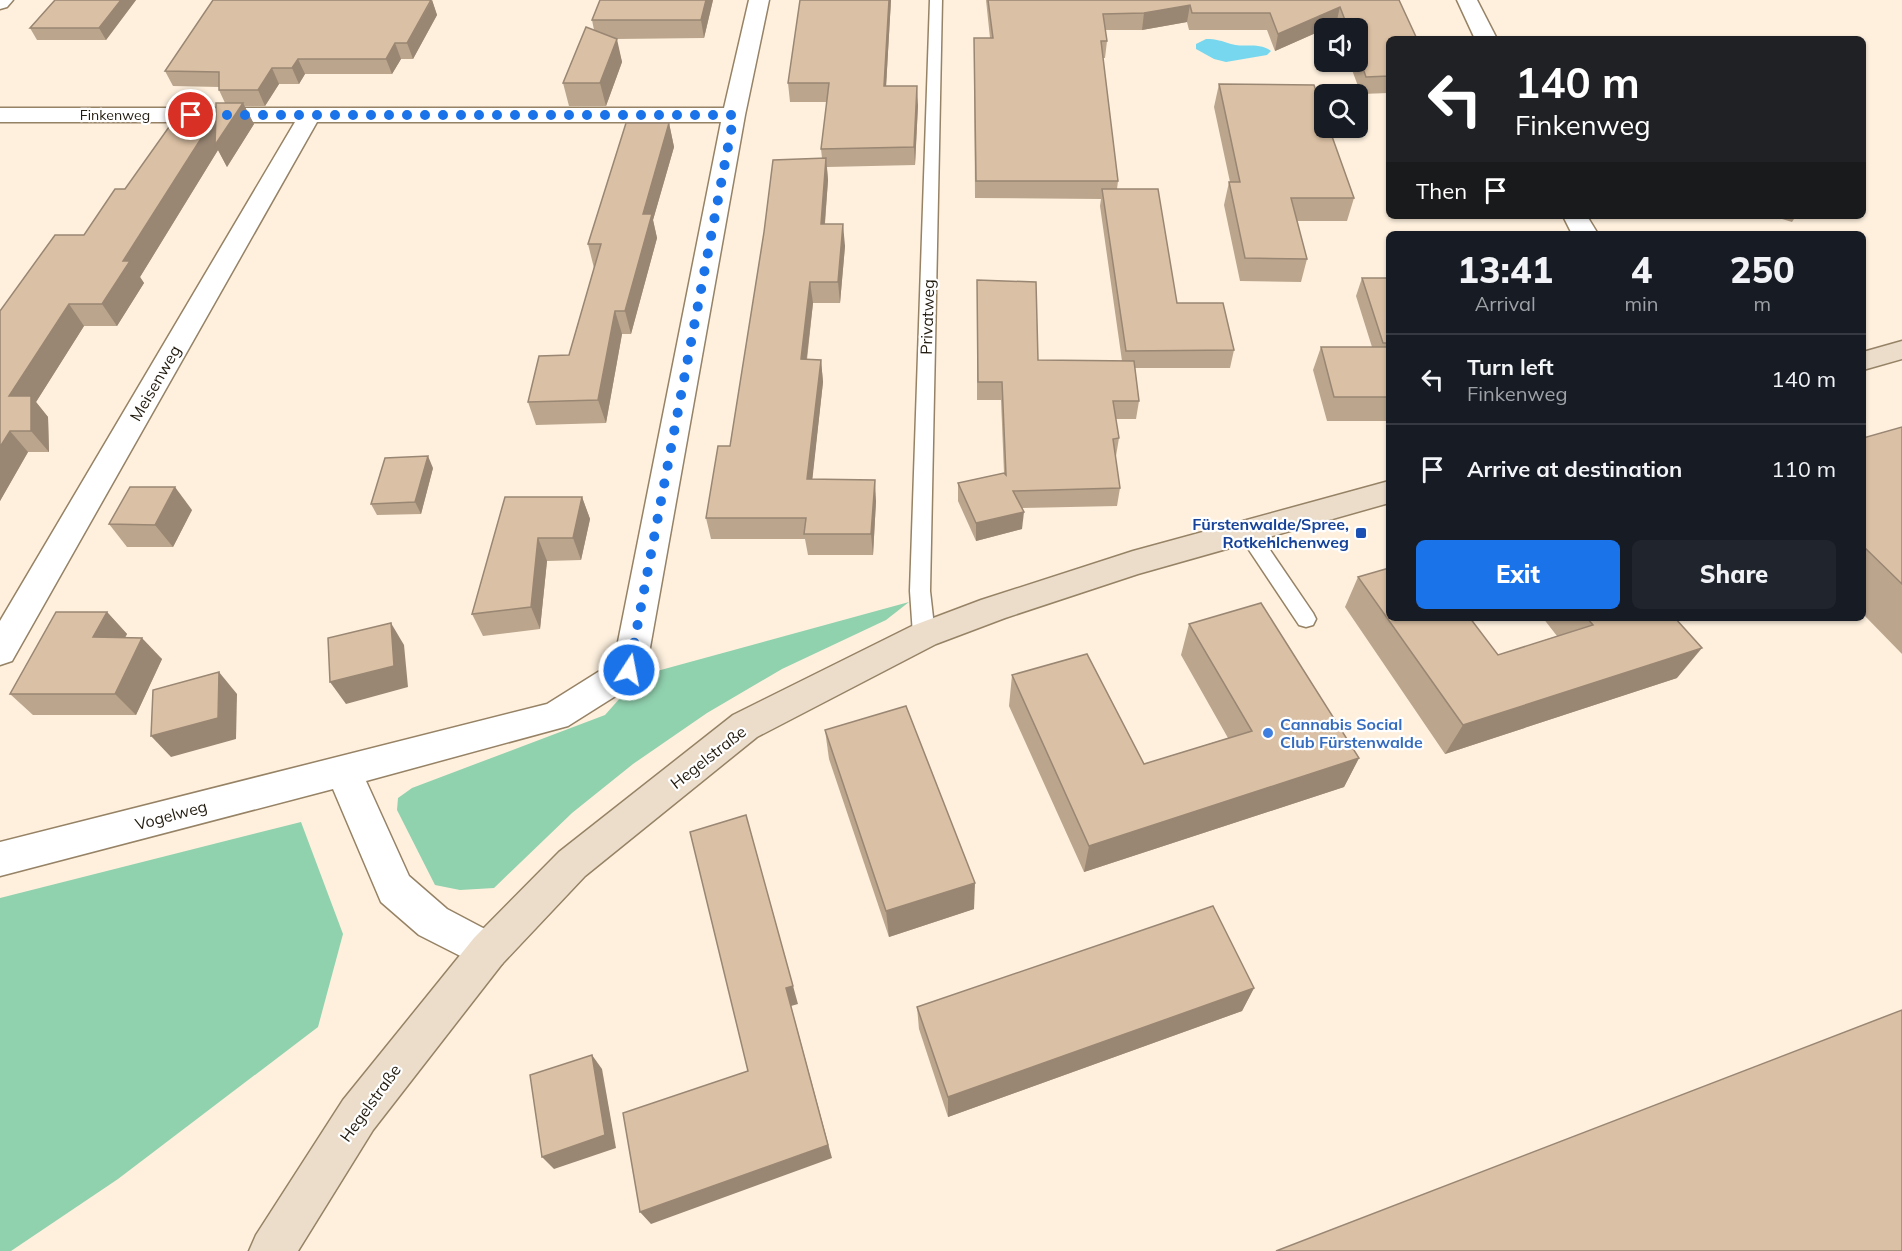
<!DOCTYPE html>
<meta charset="utf-8">
<style>
body{margin:0;font-family:Mulish,sans-serif;background:#20242c;color:#f1f3f6;height:100vh;display:flex;flex-direction:column;font-size:22px;white-space:nowrap}
*{box-sizing:border-box;margin:0}
p{font-size:20px;color:#9ea1a6}
.icon{flex:none;width:33px;height:33px;fill:none;stroke:currentColor;stroke-width:2;stroke-linecap:round;stroke-linejoin:round}
.map{position:relative;flex:1;overflow:hidden}
.panel{position:absolute;left:1386px;top:231px;width:480px;height:390px;display:flex;flex-direction:column;background:#171b24;border-radius:9px;box-shadow:0 2px 4px #0004}
.panel>*{flex:none}
.top-card{position:absolute;left:1386px;top:36px;width:480px;height:183px;border-radius:9px;box-shadow:0 2px 4px #0004;background:#202124;color:#fff;overflow:hidden}
.fabs{position:absolute;left:1314px;top:18px;display:grid;gap:12px}
.fabs a{display:grid;place-items:center;width:54px;height:54px;border-radius:9px;background:#171b24;box-shadow:0 2px 4px #0004;font-size:30px}
.pin{position:absolute;display:grid;place-items:center;width:51px;height:51px;color:#fff;margin:-26px;border:3px solid #fff;border-radius:50%;box-shadow:0 2px 6px #0007}
.me{position:absolute;width:66px;margin:-33px;rotate:11deg;stroke-linejoin:round;filter:drop-shadow(0 0 4px #0008)}
.turn{display:flex;align-items:center;gap:21px;height:126px;padding:0 30px;font-size:27px}
.turn .icon{width:78px;height:78px;stroke-width:2.5}
.turn b{display:block;font-size:42px;line-height:51px}
.then{display:flex;align-items:center;height:57px;padding:0 30px;background:#0003;gap:12px;font-size:22px}
.eta{display:flex;justify-content:space-evenly;align-items:center;height:102px;text-align:center}
.eta b{font-size:36px;font-weight:800;line-height:42px}
.primary-button{display:flex;gap:12px;margin-top:auto;padding:12px 30px}
.primary-button a{flex:1;height:69px;border-radius:9px;background:#1a73e8;color:#fff;font-size:24px;font-weight:800;line-height:69px;text-align:center}
.primary-button a+a{background:#20242c;color:#f1f3f6}
ul{padding:0;list-style:none}
li{display:flex;align-items:center;gap:18px;height:90px;padding:0 30px;border-top:2px solid #363941}
li div{flex:1}
li b{display:block;font-size:22px}
li em{font-style:normal}
.map>svg:first-child{display:block}
</style>
<div class="map">
<svg width="1902" height="1251" viewBox="0 0 1902 1251">
<rect width="100%" height="100%" fill="#fef0dd"/>
<!-- green -->
<g fill="#90d1ae">
<polygon points="909,602 886,620 782,669 707,713 633,764 572,813 494,888 460,890 435,885 397,810 398,798 412,788 605,715 621,697 657,671"/>
<polygon points="301,822 343,934 318,1027 118,1179 11,1251 0,1251 0,898"/>
</g>
<!-- water -->
<path fill="#76d7ef" d="M1206,39C1216,39 1222,41 1231,44C1246,48 1258,42 1271,51L1267,55L1226,62L1214,59L1196,49V44Z"/>
<g fill="none" stroke-linecap="round" stroke-linejoin="round">
<defs>
<g id="service">
<polygon points="930,0 942,0 930,591 935,635 931,641 924,643 917,641 913,635 910,591"/>
<polygon points="1246,523 1253,525 1313,613 1316,619 1313,625 1306,627 1299,625 1239,535 1236,530 1239,525"/>
</g>
<g id="minor">
<polygon points="0,0 13,0 7,7 0,9"/>
<polygon points="749,0 769,0 745,115 646,670 641,680 568,726 366,781 409,876 447,909 502,938 508,951 502,964 488,970 419,935 381,902 333,789 0,876 0,842 547,704 614,662 721,122 317,122 12,661 0,665 0,621 295,122 0,122 0,108 724,108"/>
<polygon points="1457,0 1477,0 1497,39 1475,39"/>
<polygon points="1563,216 1587,216 1598,234 1572,234"/>
</g>
<g id="secondary">
<polygon points="1902,341 1902,359 1863,370 1863,352"/>
<polygon points="1389,481 1389,503 1138,574 1005,618 936,644 757,737 585,876 502,964 373,1130 298,1251 249,1251 256,1235 343,1100 474,938 559,852 733,715 912,626 981,600 1133,551"/>
</g>
</defs>
<!-- service casing -->
<use href="#service" stroke="#968265" stroke-width="3"/>
<!-- minor casing -->
<use href="#minor" stroke="#968265" stroke-width="3"/>
<!-- secondary casing -->
<use href="#secondary" stroke="#968265" stroke-width="3"/>
<!-- service -->
<use href="#service" fill="#fff" fill-rule="evenodd"/>
<!-- minor -->
<use href="#minor" fill="#fff" fill-rule="evenodd"/>
<!-- secondary -->
<use href="#secondary" fill="#ebddca" fill-rule="evenodd"/>
</g>
<!-- wall -->
<g fill="#bba58d">
<polygon points="55,0 136,0 106,40 37,40 30,28"/>
<polygon points="432,0 437,15 413,59 401,59 392,74 305,74 299,84 279,84 265,106 244,106 254,124 227,167 218,150 140,277 144,283 117,326 84,326 36,402 48,417 49,452 28,452 0,501 0,311 84,235 125,189 225,103 219,90 219,87 173,86 165,71"/>
<polygon points="713,0 704,38 616,39 622,62 606,106 569,106 563,83 594,30 592,20"/>
<polygon points="891,0 886,86 918,105 915,165 827,167 828,180 825,224 845,246 840,303 813,303 807,360 821,360 823,382 812,479 876,501 873,555 808,555 805,539 711,539 706,518 730,446 764,232 822,158 821,149 827,102 790,102 788,83"/>
<polygon points="986,0 1399,0 1389,39 1389,93 1361,94 1349,62 1358,62 1358,28 1337,28 1336,24 1275,51 1267,30 1189,30 1187,22 1142,30 1105,30 1107,41 1105,58 1103,58 1118,181 1117,189 1177,303 1234,350 1230,368 1135,368 1139,401 1136,419 1116,419 1119,438 1116,456 1115,456 1120,488 1117,506 1022,508 1022,529 976,541 958,501 958,483 1004,473 1001,400 977,400 977,280 1038,360 1122,361 1100,206 1101,199 975,198 974,54 990,38"/>
<polygon points="1219,84 1354,198 1347,221 1297,221 1307,259 1301,282 1240,281 1224,205 1229,182 1230,182 1214,107"/>
<polygon points="669,123 674,147 653,220 657,238 631,334 622,334 606,423 536,425 528,402 569,355 594,268 588,244"/>
<polygon points="1772,216 1796,216 1792,222"/>
<polygon points="1362,278 1389,278 1389,421 1327,421 1313,370 1321,347 1372,347 1356,296"/>
<polygon points="1902,427 1902,654 1863,614 1863,438"/>
<polygon points="433,468 421,514 377,515 371,504"/>
<polygon points="505,497 582,497 590,519 581,560 547,561 540,629 483,636 472,614"/>
<polygon points="192,510 173,547 127,547 109,524"/>
<polygon points="1358,577 1498,655 1557,636 1543,618 1675,618 1677,678 1445,754 1345,607"/>
<polygon points="107,612 127,634 125,637 162,659 136,715 33,715 10,694"/>
<polygon points="1189,624 1359,758 1344,787 1084,872 1009,706 1012,675 1144,764 1228,738 1181,655"/>
<polygon points="825,730 974,909 889,937 829,759"/>
<polygon points="1254,988 1242,1011 948,1117 919,1029 917,1007"/>
</g>
<!-- shaded-wall -->
<g fill="#998673">
<polygon points="121,0 136,0 106,40 99,28"/>
<polygon points="432,0 437,15 413,59 407,43"/>
<polygon points="706,0 713,0 704,38 701,20"/>
<polygon points="889,0 891,0 885,105 884,86"/>
<polygon points="1190,5 1187,22 1142,30 1144,13"/>
<polygon points="1340,7 1336,24 1275,51 1278,34"/>
<polygon points="617,39 622,62 606,106 600,83"/>
<polygon points="395,43 401,59 392,74 386,59"/>
<polygon points="298,59 305,74 299,84 292,68"/>
<polygon points="272,68 279,84 265,106 258,90"/>
<polygon points="917,86 918,105 915,165 914,147"/>
<polygon points="243,103 254,124 227,167 218,150 140,277 144,283 117,326 102,304 123,261 216,115"/>
<polygon points="669,123 674,147 653,220 657,238 631,334 625,311 643,214"/>
<polygon points="826,158 828,180 823,246 821,224"/>
<polygon points="843,224 845,246 840,303 838,282"/>
<polygon points="810,282 813,303 804,381 801,359"/>
<polygon points="69,304 84,326 36,402 48,417 49,452 31,431 9,396"/>
<polygon points="615,311 622,334 606,423 598,400"/>
<polygon points="821,360 823,382 810,501 807,479"/>
<polygon points="10,431 28,452 0,501 0,447"/>
<polygon points="428,456 433,468 421,514 415,502"/>
<polygon points="875,480 876,501 873,555 871,534"/>
<polygon points="175,487 192,510 173,547 155,525"/>
<polygon points="582,497 590,519 581,560 573,538"/>
<polygon points="1024,512 1022,529 976,541 976,523"/>
<polygon points="538,538 547,561 540,629 531,607"/>
<polygon points="107,612 127,634 114,659 93,637"/>
<polygon points="391,623 404,645 408,687 346,704 330,682"/>
<polygon points="142,638 162,659 136,715 115,694"/>
<polygon points="1702,648 1677,678 1445,754 1463,725"/>
<polygon points="219,672 237,694 236,739 171,757 151,736"/>
<polygon points="1359,758 1344,787 1084,872 1089,846"/>
<polygon points="746,815 798,1004 791,1006 832,1158 651,1224 640,1212 828,1145 786,988"/>
<polygon points="975,883 974,909 889,937 886,911"/>
<polygon points="1254,988 1242,1011 948,1117 948,1097"/>
<polygon points="592,1055 602,1069 616,1148 554,1169 542,1157"/>
</g>
<!-- building -->
<g fill="#dac0a4" stroke="#998673" stroke-width="1.5">
<polygon points="55,0 121,0 99,28 30,28"/>
<polygon points="213,0 431,0 407,43 395,43 386,59 298,59 292,68 272,68 258,90 219,90 219,72 165,71"/>
<polygon points="600,0 706,0 701,20 592,20"/>
<polygon points="800,0 889,0 884,86 917,86 914,147 821,149 829,83 788,83"/>
<polygon points="988,0 1399,0 1417,39 1389,39 1389,76 1366,77 1358,54 1358,28 1348,28 1340,7 1278,34 1270,13 1192,13 1190,5 1144,13 1103,14 1107,41 1101,41 1118,181 976,181 974,38 993,38"/>
<polygon points="586,27 617,39 600,83 563,83"/>
<polygon points="1219,84 1314,85 1324,115 1324,128 1329,128 1354,198 1291,198 1307,259 1245,258 1229,182 1240,182"/>
<polygon points="186,103 201,103 216,112 216,103 243,103 215,145 216,115 123,261 130,261 102,304 69,304 9,396 31,396 31,431 10,431 0,447 0,311 55,235 84,235 115,189 125,189"/>
<polygon points="626,123 669,123 643,214 652,214 625,311 615,311 598,400 528,402 539,356 569,355 601,244 588,244"/>
<polygon points="826,158 821,224 843,224 838,282 810,282 801,359 821,360 807,479 875,480 871,534 804,534 806,518 706,518 718,446 730,446 764,232 773,160"/>
<polygon points="1102,189 1158,189 1177,303 1223,303 1234,350 1126,351"/>
<polygon points="1362,278 1389,278 1389,343 1383,343"/>
<polygon points="977,280 1036,282 1038,360 1134,361 1139,401 1113,401 1119,438 1113,439 1120,488 1013,491 1024,512 976,523 958,483 1004,473 1006,475 1002,382 978,382"/>
<polygon points="1321,347 1389,347 1389,397 1334,397"/>
<polygon points="1902,427 1902,584 1863,546 1863,438"/>
<polygon points="428,456 415,502 371,504 385,458"/>
<polygon points="130,487 175,487 155,525 109,524"/>
<polygon points="505,497 582,497 573,538 538,538 531,607 472,614"/>
<polygon points="1389,568 1389,618 1470,618 1498,655 1593,625 1587,618 1675,618 1702,648 1463,725 1358,577"/>
<polygon points="1261,603 1359,758 1089,846 1012,675 1087,654 1144,764 1252,731 1189,624"/>
<polygon points="56,612 107,612 93,637 142,638 115,694 10,694"/>
<polygon points="391,623 394,666 330,682 328,638"/>
<polygon points="219,672 218,718 151,736 153,690"/>
<polygon points="906,706 975,883 886,911 825,730"/>
<polygon points="746,815 793,986 786,988 828,1145 640,1212 623,1113 748,1071 690,832"/>
<polygon points="1213,906 1254,988 948,1097 917,1007"/>
<polygon points="1902,1010 1902,1251 1276,1251"/>
<polygon points="592,1055 605,1135 542,1157 530,1075"/>
</g>
<g fill="none" stroke-linecap="round" stroke-linejoin="round">
<!-- route -->
<polyline stroke="#1a73e8" stroke-width="10" stroke-dasharray="0 18" points="191,115 734,115 629,670"/>
</g>
<!-- markers -->
<rect fill="#1a4fb4" stroke="#fff" stroke-width="2" x="1355" y="527" width="12" height="12" rx="3"/>
<circle fill="#3f7fe0" stroke="#fff" stroke-width="2" cx="1268" cy="733" r="6"/>
<g text-anchor="middle" dominant-baseline="central" stroke-width="4.5" stroke-linejoin="round" paint-order="stroke">
<!-- far-street labels -->
<g font-size="14" fill="#211a0e" stroke="#fff">
<text x="115" y="115">Finkenweg</text>
</g>
<!-- street labels -->
<g font-size="16" fill="#211a0e" stroke="#fff">
<text transform="translate(927 317) rotate(-88)">Privatweg</text>
<text transform="translate(155 383) rotate(-60)">Meisenweg</text>
<text transform="translate(708 757) rotate(-38)">Hegelstraße</text>
<text transform="translate(171 815) rotate(-15)">Vogelweg</text>
<text transform="translate(370 1103) rotate(-54)">Hegelstraße</text>
</g>
<!-- transit labels -->
<g font-size="16" font-weight="bold" fill="#164399" stroke="#fff" text-anchor="end">
<text x="1349" y="524">Fürstenwalde/Spree,<tspan x="1349" dy="18">Rotkehlchenweg</tspan></text>
</g>
<!-- shop labels -->
<g font-size="16" font-weight="bold" fill="#366cbe" stroke="#fff" text-anchor="start">
<text x="1280" y="724">Cannabis Social<tspan x="1280" dy="18">Club Fürstenwalde</tspan></text>
</g>
</g>
</svg>
<div class="fabs">
<a><svg class="icon" aria-label="sound" viewBox="0 0 24 24"><path d="M4 9h4l5-4v14l-5-4H4zM17 9q2 3 0 6"/></svg></a>
<a><svg class="icon" aria-label="search" viewBox="0 0 24 24"><circle cx="10" cy="10" r="6"/><path d="M15 15l6 6"/></svg></a>
</div>
<div class="pin" style="left:191px;top:115px;background:#d93025"><svg class="icon" aria-label="arrive" viewBox="0 0 24 24"><path d="M6 21V4h12l-3 4 3 4H6"/></svg></div>
<svg class="me" style="left:629px;top:670px" viewBox="-20 -20 40 40"><circle r="17" fill="#1a73e8" stroke="#fff" stroke-width="3"/><path d="M0-11L8 9 0 5-8 9z" fill="#fff"/></svg>
<div class="top-card">
<div class="turn"><svg class="icon" aria-label="left" viewBox="0 0 24 24"><path d="M17 20v-9H6M10 6l-5 5 5 5"/></svg><div><b>140 m</b>Finkenweg</div></div>
<div class="then">Then<svg class="icon" aria-label="arrive" viewBox="0 0 24 24"><path d="M6 21V4h12l-3 4 3 4H6"/></svg></div>
</div>
<section class="panel">
<div class="eta">
<div><b>13:41</b><p>Arrival</p></div>
<div><b>4</b><p>min</p></div>
<div><b>250</b><p>m</p></div>
</div>
<ul>
<li><svg class="icon" aria-label="left" viewBox="0 0 24 24"><path d="M17 20v-9H6M10 6l-5 5 5 5"/></svg><div><b>Turn left</b><p>Finkenweg</p></div><em>140 m</em></li>
<li><svg class="icon" aria-label="arrive" viewBox="0 0 24 24"><path d="M6 21V4h12l-3 4 3 4H6"/></svg><div><b>Arrive at destination</b></div><em>110 m</em></li>
</ul>
<div class="primary-button"><a>Exit</a><a>Share</a></div>
</section>
</div>
